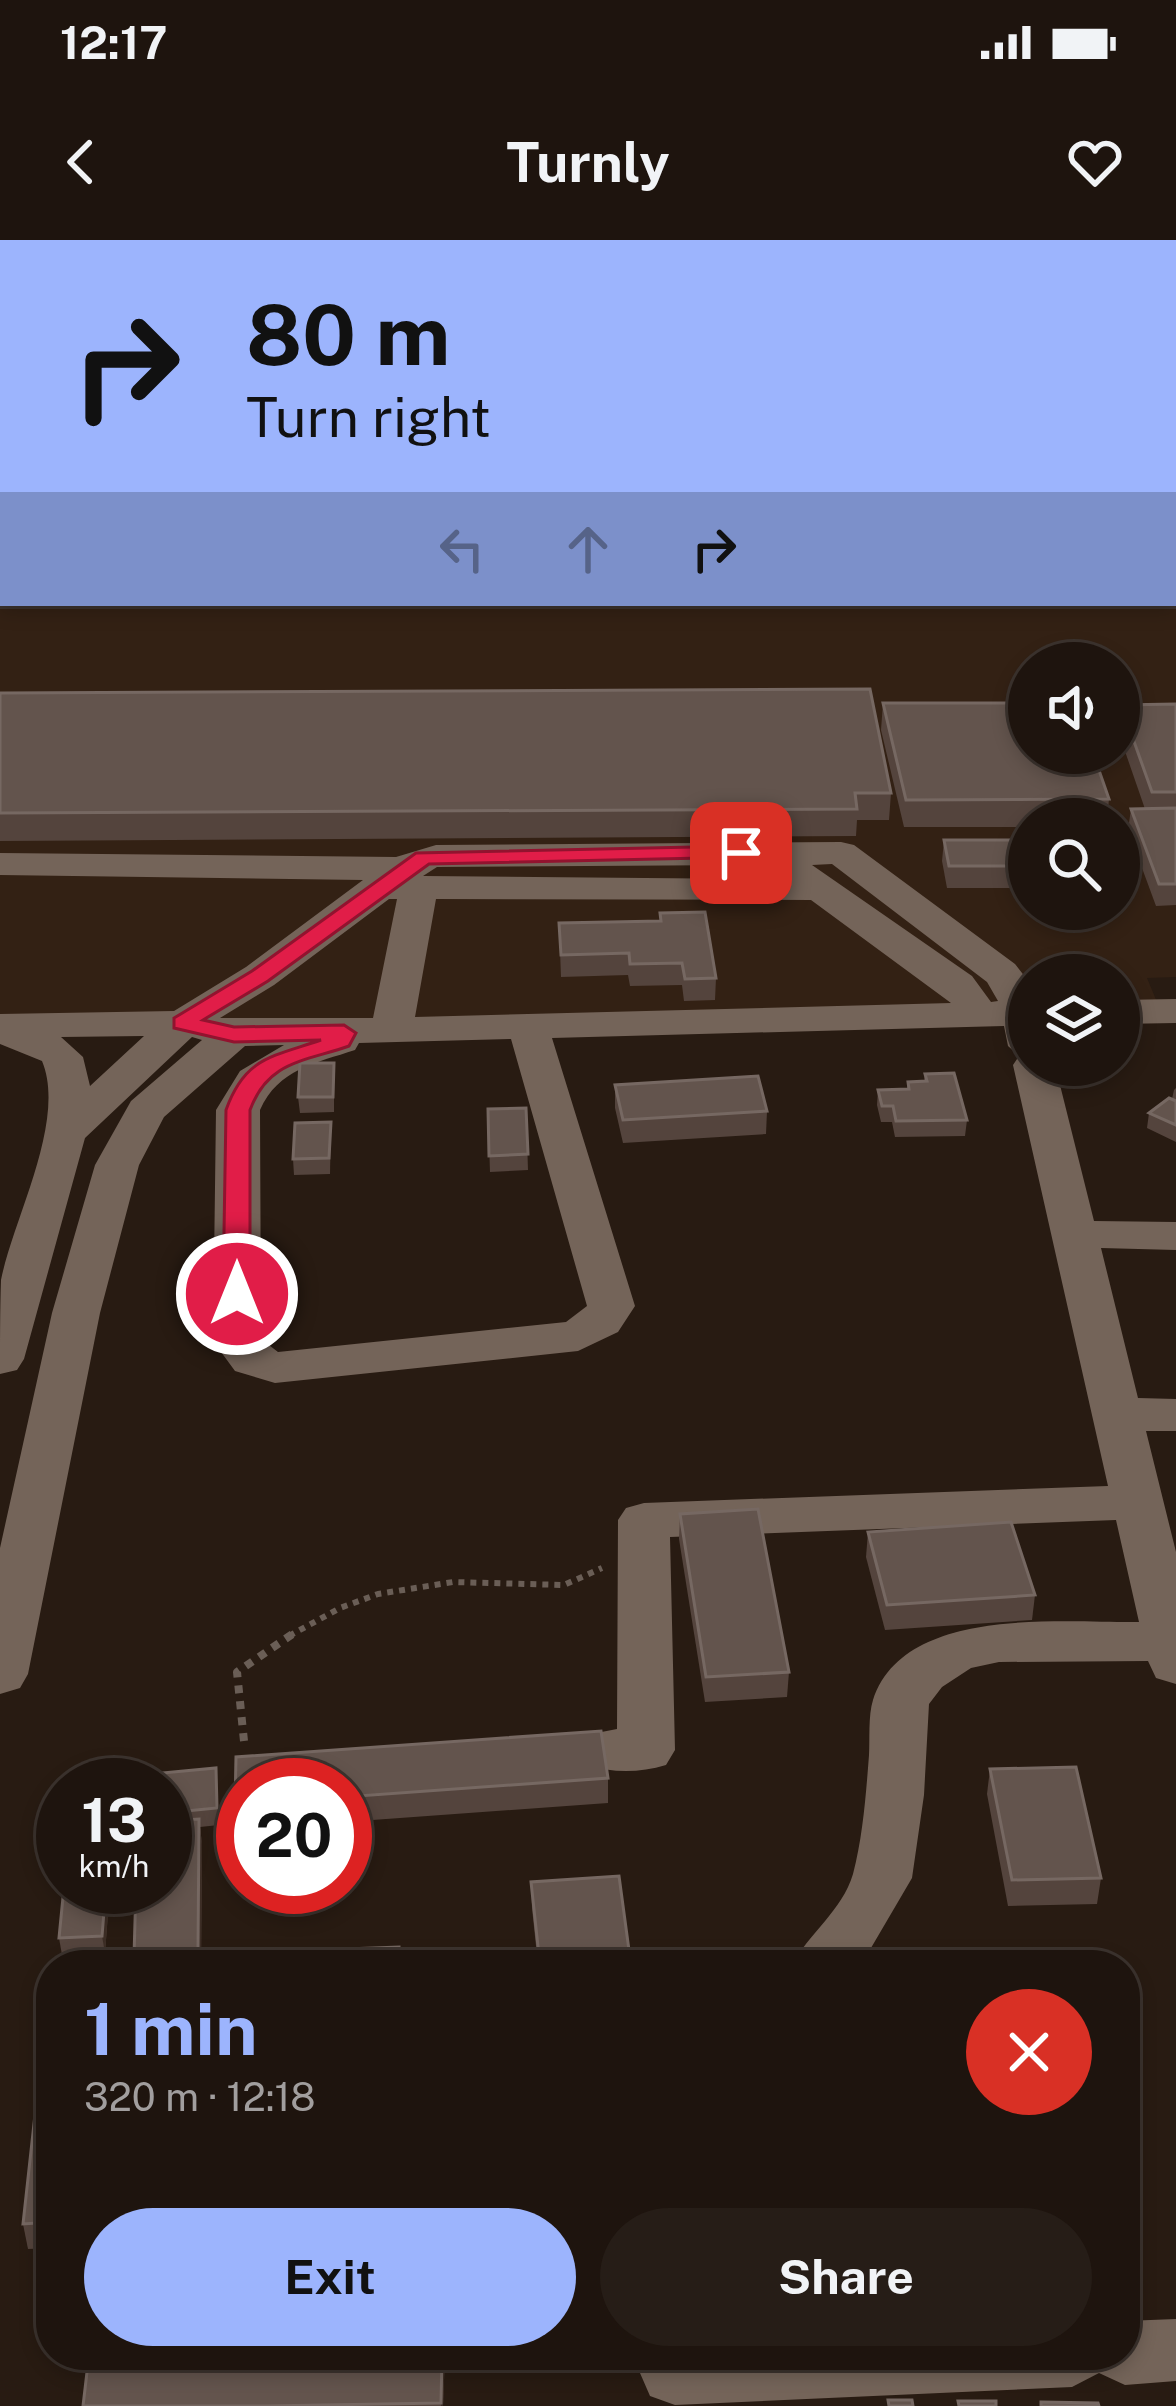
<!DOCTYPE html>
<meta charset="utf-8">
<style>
body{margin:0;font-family:"Public Sans",sans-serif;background:#261d17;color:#f1f3f6;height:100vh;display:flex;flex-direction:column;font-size:45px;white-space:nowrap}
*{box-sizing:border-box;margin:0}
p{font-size:39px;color:#a19e9e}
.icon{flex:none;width:66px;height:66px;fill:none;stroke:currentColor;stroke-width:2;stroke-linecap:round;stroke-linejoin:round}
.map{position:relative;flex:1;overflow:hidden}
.drawer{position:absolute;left:36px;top:1710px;width:1104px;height:420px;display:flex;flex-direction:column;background:#1e140e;border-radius:48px;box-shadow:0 6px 18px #0003,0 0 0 3px #3c332e}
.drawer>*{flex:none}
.hud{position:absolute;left:0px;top:0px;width:1176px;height:366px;box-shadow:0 6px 18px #0003,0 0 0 3px #3c332e;background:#9cb4fd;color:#111;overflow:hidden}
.fabs{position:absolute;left:1008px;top:402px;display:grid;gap:24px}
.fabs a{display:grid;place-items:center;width:132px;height:132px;border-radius:50%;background:#1e140e;box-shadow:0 6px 18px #0003,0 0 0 3px #3c332e;font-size:60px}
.speed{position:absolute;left:36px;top:1518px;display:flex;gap:24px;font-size:60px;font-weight:700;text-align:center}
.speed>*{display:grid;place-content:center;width:156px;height:156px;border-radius:50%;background:#1e140e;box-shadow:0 6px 18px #0003,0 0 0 3px #3c332e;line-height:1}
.speed small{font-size:30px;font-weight:400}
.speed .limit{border:18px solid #d22;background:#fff;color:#111}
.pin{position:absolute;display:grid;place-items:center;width:102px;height:102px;color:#fff;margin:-51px;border-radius:24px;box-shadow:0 6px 18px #0006}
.me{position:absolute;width:132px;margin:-66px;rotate:0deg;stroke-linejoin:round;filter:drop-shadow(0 0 9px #0008)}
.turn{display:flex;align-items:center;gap:42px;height:252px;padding:0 48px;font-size:54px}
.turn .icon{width:156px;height:156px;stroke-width:2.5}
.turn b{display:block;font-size:84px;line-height:102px}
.lanes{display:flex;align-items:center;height:114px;padding:0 48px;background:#0003;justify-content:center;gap:60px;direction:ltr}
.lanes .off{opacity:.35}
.round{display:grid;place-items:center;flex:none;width:126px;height:126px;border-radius:63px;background:#261d17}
.head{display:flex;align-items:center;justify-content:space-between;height:204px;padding:0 48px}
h1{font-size:72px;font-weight:700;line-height:90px;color:#9cb4fd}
.action{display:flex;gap:24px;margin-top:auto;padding:24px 48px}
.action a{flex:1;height:138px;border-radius:72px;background:#9cb4fd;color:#111;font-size:48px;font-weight:700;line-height:138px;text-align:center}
.action a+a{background:#261d17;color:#f1f3f6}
.status{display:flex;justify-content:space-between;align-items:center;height:84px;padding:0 60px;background:#1e140e;direction:ltr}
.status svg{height:33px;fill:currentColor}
header{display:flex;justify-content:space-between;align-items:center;height:156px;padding:0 48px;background:#1e140e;font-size:54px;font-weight:700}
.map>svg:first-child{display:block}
</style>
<div class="status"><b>12:17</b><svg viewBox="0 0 49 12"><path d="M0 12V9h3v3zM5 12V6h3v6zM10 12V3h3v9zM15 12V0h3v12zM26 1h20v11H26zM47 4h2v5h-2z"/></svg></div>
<header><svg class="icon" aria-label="back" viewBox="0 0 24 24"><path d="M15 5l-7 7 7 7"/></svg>Turnly<svg class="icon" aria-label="heart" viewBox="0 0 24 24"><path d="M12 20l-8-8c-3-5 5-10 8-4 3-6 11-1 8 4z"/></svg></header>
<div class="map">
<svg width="1176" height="2166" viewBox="0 0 1176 2166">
<rect width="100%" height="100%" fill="#281b12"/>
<!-- built -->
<path fill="#332114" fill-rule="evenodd" d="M0,0H1176V737L1147,738L1157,762L1119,763V735H1029V765L456,780L0,779ZM3,3H1173V363H3ZM1029,423H1119V513H1029ZM1029,579H1119V669H1029Z"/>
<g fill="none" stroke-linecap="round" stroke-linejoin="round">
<!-- taxiway -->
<g fill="#6e645c" fill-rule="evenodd">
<rect x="209" y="0" width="46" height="3"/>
<polygon points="1037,0 1084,0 1086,3 1039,3"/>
<polygon points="1173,196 1176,196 1176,236 1173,235"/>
<rect x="0" y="222" width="3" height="34"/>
</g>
<!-- runway -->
<g fill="#6e645c" fill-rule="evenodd">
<polygon points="1166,0 1176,0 1176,70 1173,3 1154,3"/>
<rect x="0" y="5" width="3" height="72"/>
</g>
<!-- path-far1 -->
<polyline stroke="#6a5e56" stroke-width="6" stroke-dasharray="6 6" stroke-linecap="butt" points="289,1396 340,1368 378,1354 453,1342 564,1345 602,1328"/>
<!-- path -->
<polyline stroke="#6a5e56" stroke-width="8" stroke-dasharray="8 8" stroke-linecap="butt" points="244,1501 237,1432 294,1393"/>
<!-- minor -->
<g fill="#746459" fill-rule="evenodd">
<polygon points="1176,109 1176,125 1173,126 1173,110"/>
<path d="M841,602L854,605L1015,724L1029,742V825H1055L1094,981L1176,982V1010L1101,1008L1138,1158L1176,1159V1191H1146L1176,1312V1444L1156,1438L1148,1421L999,1422L971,1428L942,1447L929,1464L924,1555L912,1638L861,1725H792C809,1693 842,1671 853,1634C863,1596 866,1554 869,1515C870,1499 868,1476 873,1460C904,1365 1062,1383 1139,1382L1116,1280L670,1297L675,1510L666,1525C639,1533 613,1533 586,1525L577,1510L586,1495L617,1489L618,1280L626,1268L644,1263L1108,1246L1013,825L1019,816L1008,806L1004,786L552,798L635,1066L618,1092L578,1111L275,1143L235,1131L213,1101L216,870L240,831L284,805L245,806L164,877L139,925L100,1073L28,1434L20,1448L0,1454V1308L52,1073L95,925L131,861L202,800L192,797L85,898L24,1119L17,1130L0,1134C0,1104 0,1069 1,1040C13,979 67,881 42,821L0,804V774L174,771L246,727L363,640L0,635V613L396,617L436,605ZM832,624L987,742L998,761L991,762L972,736L812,625ZM745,625L747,637L755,639L423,636L437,627ZM389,659H397L373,778H220L274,745ZM436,659L811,660L951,763L415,777ZM144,796L90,846L83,817L61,797ZM511,799L587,1066L566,1082L278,1112L261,1099L260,870C278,829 316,823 355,810L359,803Z"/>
<polygon points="1176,759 1176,783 1119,784 1119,760"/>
<polygon points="1176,2079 1176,2141 1125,2145 1099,2133 1072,2147 675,2165 650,2156 640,2133 648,2115 1125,2115 1125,2081"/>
</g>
</g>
<!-- wall -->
<g fill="#54443d">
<polygon points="0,453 891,553 889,580 857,580 856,596 0,601"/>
<polygon points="883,463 1109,559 1107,579 1029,579 1029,587 904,587 881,490"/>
<polygon points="1176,464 1176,665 1156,666 1128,590 1131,569 1145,569 1119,494 1119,481 1121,465"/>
<polygon points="944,600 1029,600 1029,648 947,648 942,621"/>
<polygon points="660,673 716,738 715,760 684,761 682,745 630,746 628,735 561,737 559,683 660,681"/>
<polygon points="334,823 334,872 300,873 298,857"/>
<polygon points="925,834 967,880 965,896 895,897 892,882 881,882 877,865 878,850 907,849 908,842 924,841"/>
<polygon points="615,845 767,871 766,894 623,903 615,868"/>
<polygon points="1176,848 1176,902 1147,888 1149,873 1172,859 1174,850"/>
<polygon points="526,868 528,930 490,932 488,869"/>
<polygon points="331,882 330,934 294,935 293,919"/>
<polygon points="680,1274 789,1432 787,1457 705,1462 679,1299"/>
<polygon points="868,1292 1035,1355 1032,1380 885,1390 866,1317"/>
<polygon points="601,1491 608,1538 608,1563 345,1582 345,1545 243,1545 243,1590 238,1590 235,1565 236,1517"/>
<polygon points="216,1528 219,1585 200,1587 202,1604 201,1725 136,1725 134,1716 165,1647 165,1545"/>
<polygon points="990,1529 1101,1638 1097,1664 1008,1666 987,1554"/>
<polygon points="531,1642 631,1725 538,1725 532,1668"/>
<polygon points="110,1647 105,1713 62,1715 59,1698"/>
<polygon points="51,1828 51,2008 28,2009 23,1984"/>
<polygon points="445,2115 443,2166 83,2166"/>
</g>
<!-- shaded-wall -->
<g fill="#3c2d25">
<polygon points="199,1579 202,1604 201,1725 198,1711"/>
<polygon points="106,1647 110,1647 105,1713 102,1696"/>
<polygon points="442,2115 445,2115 443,2166 441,2166"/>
</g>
<!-- building -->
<g fill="#63544d" stroke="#766862" stroke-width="3">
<polygon points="870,449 891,553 855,553 857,569 0,573 0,453"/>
<polygon points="883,463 1029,463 1029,513 1093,513 1109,559 906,560"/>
<polygon points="1176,464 1176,552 1152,552 1121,465"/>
<polygon points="1176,568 1176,644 1159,644 1131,569"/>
<polygon points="944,600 1029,600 1029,626 949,626"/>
<polygon points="705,672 716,738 685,739 682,723 630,724 629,713 561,715 559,683 661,681 660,673"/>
<polygon points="300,823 334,823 333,857 298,857"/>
<polygon points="954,833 967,880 896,881 893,866 882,866 878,850 909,849 908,842 927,841 925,834"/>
<polygon points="758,836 767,871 623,880 615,845"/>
<polygon points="1169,858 1176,861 1176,885 1149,873"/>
<polygon points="526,868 528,914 489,916 488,869"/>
<polygon points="331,882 329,918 293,919 295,883"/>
<polygon points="758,1269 789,1432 706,1437 680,1274"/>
<polygon points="1011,1282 1035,1355 887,1365 868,1292"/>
<polygon points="601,1491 608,1538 345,1557 345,1545 243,1545 243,1564 235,1565 236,1517"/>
<polygon points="1076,1527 1101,1638 1012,1640 990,1529"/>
<polygon points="216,1528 217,1568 165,1573 165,1545 130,1545 130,1536"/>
<polygon points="199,1579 198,1711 134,1716 136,1647 165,1647 165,1581"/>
<polygon points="619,1636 631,1725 540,1725 531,1642"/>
<polygon points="64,1647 106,1647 102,1696 59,1698"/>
<polygon points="399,1707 399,1725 318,1725 319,1710"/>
<polygon points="51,1828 51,1982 23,1984 40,1829"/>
<polygon points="89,2115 442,2115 441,2163 265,2166 83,2166"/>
<polygon points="888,2160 912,2160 913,2166 889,2166"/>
<polygon points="958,2161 996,2161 996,2166 959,2166"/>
<polygon points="1041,2162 1098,2163 1099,2166 1041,2166"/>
</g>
<!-- route -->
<path fill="#e11d48" stroke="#92132f" stroke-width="3" d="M741,606L752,613L749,617L429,624L268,741L203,780L234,787L344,785L356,793L349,806C303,822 268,821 250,870V1054L246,1060H227L223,1054L226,870C245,817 272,817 321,800L234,802L174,788V778L252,731L416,613Z"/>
</svg>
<div class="fabs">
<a><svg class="icon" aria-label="sound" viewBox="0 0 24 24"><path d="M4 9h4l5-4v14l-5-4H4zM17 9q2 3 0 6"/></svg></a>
<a><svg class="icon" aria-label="search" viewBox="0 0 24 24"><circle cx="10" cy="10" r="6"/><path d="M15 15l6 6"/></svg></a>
<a><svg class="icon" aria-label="layers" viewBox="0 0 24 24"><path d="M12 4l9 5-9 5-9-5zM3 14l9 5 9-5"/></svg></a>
</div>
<div class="speed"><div>13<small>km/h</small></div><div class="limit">20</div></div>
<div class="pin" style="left:741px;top:613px;background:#d93025"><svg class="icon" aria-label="arrive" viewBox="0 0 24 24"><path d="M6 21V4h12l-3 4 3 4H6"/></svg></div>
<svg class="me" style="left:237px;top:1054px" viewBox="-20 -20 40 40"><circle r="17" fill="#e11d48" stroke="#fff" stroke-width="3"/><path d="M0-11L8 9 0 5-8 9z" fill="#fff"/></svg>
<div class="hud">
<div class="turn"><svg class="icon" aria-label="right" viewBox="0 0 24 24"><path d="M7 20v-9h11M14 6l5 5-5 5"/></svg><div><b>80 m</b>Turn right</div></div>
<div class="lanes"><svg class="icon off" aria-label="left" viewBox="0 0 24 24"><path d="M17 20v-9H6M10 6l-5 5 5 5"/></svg><svg class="icon off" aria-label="ahead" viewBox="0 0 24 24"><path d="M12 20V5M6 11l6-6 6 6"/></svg><svg class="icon" aria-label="right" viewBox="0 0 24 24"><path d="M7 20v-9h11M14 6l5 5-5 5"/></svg></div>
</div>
<section class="drawer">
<div class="head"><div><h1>1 min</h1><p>320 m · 12:18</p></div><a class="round" style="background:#d93025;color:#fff"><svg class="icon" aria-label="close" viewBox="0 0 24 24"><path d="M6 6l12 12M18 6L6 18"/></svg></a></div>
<div class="action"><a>Exit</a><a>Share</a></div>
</section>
</div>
